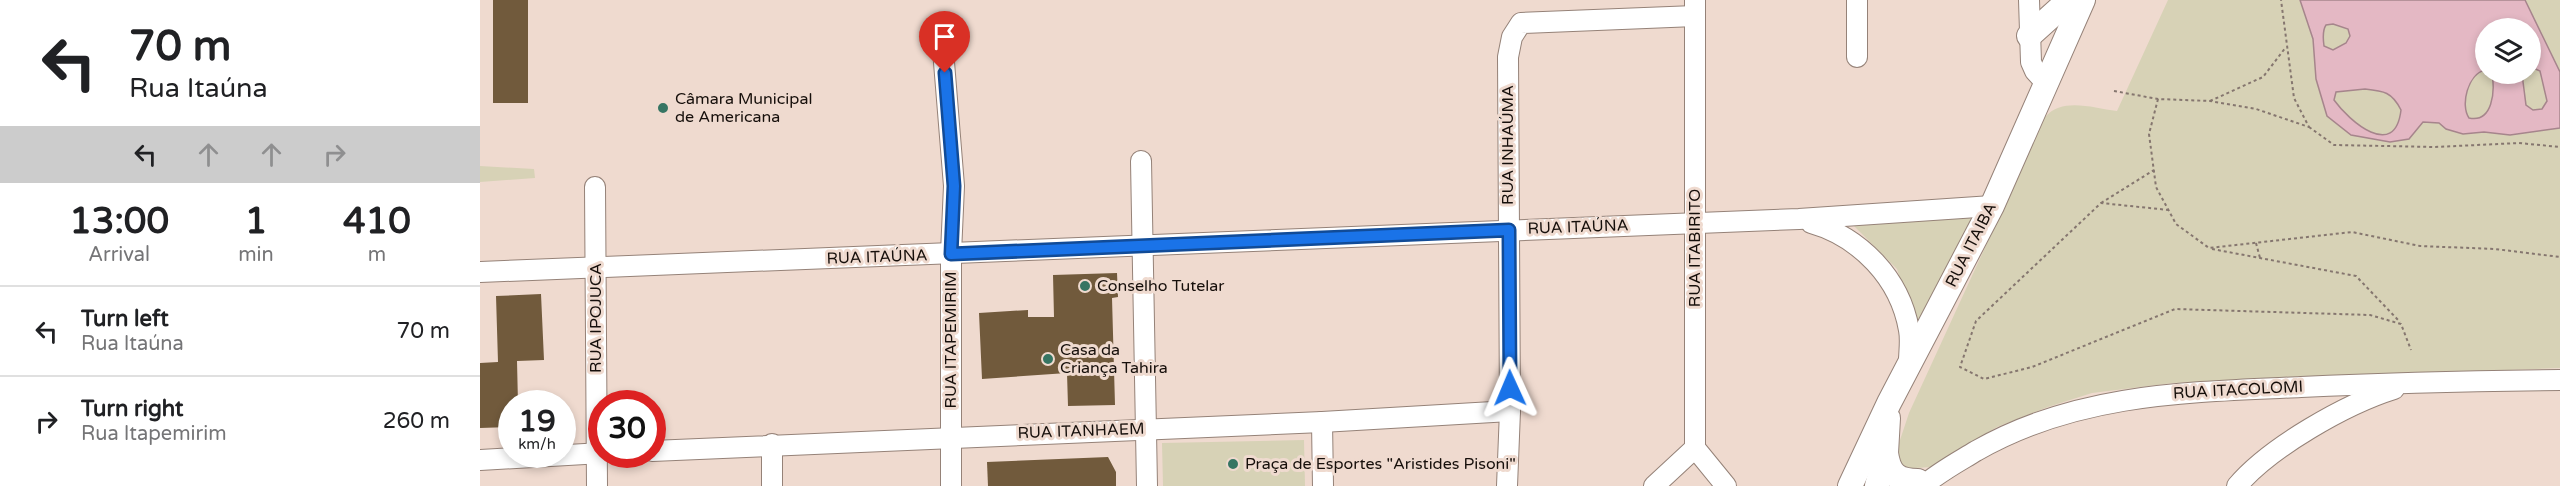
<!DOCTYPE html>
<meta charset="utf-8">
<style>
body{margin:0;font-family:"Varela Round",sans-serif;background:#f6f6f6;color:#202124;height:100vh;display:flex;flex-direction:column;font-size:22px;white-space:nowrap}
*{box-sizing:border-box;margin:0}
p{font-size:20px;color:#757577}
.icon{flex:none;width:33px;height:33px;fill:none;stroke:currentColor;stroke-width:2;stroke-linecap:round;stroke-linejoin:round}
.map{position:relative;flex:1;overflow:hidden}
.panel{display:flex;flex-direction:column;background:#fff;width:480px}
.panel>*{flex:none}
.banner{background:#fff;color:#202124;overflow:hidden}
.fabs{position:absolute;left:1995px;top:18px;display:grid;gap:12px}
.fabs a{display:grid;place-items:center;width:66px;height:66px;border-radius:50%;background:#fff;box-shadow:0 3px 9px #0003;font-size:30px}
.speed{position:absolute;left:18px;top:390px;display:flex;gap:12px;font-size:30px;font-weight:700;text-align:center}
.speed>*{display:grid;place-content:center;width:78px;height:78px;border-radius:50%;background:#fff;box-shadow:0 3px 9px #0003;line-height:1}
.speed small{font-size:15px;font-weight:400}
.speed .limit{border:9px solid #d22;background:#fff;color:#111}
.pin{position:absolute;display:grid;place-items:center;width:51px;height:51px;color:#fff;margin:-62px -26px;border-radius:50% 50% 50% 0;rotate:-45deg;box-shadow:0 0 6px #0007}
.pin .icon{rotate:45deg}
.me{position:absolute;width:66px;margin:-33px;rotate:359deg;stroke-linejoin:round;filter:drop-shadow(0 0 4px #0008)}
.turn{display:flex;align-items:center;gap:21px;height:126px;padding:0 30px;font-size:27px}
.turn .icon{width:78px;height:78px;stroke-width:2.5}
.turn b{display:block;font-size:42px;line-height:51px}
.lanes{display:flex;align-items:center;height:57px;padding:0 30px;background:#0003;justify-content:center;gap:30px;direction:ltr}
.lanes .off{opacity:.35}
.eta{display:flex;justify-content:space-evenly;align-items:center;height:102px;text-align:center}
.eta b{font-size:36px;font-weight:700;line-height:42px}
ul{padding:0;list-style:none}
li{display:flex;align-items:center;gap:18px;height:90px;padding:0 30px;border-top:2px solid #e0e0e0}
li div{flex:1}
li b{display:block;font-size:22px}
li em{font-style:normal}
main{display:flex;flex:1;min-height:0}
.map>svg:first-child{display:block}
</style>
<main>
<section class="panel">
<div class="banner">
<div class="turn"><svg class="icon" aria-label="left" viewBox="0 0 24 24"><path d="M17 20v-9H6M10 6l-5 5 5 5"/></svg><div><b>70 m</b>Rua Itaúna</div></div>
<div class="lanes"><svg class="icon" aria-label="left" viewBox="0 0 24 24"><path d="M17 20v-9H6M10 6l-5 5 5 5"/></svg><svg class="icon off" aria-label="ahead" viewBox="0 0 24 24"><path d="M12 20V5M6 11l6-6 6 6"/></svg><svg class="icon off" aria-label="ahead" viewBox="0 0 24 24"><path d="M12 20V5M6 11l6-6 6 6"/></svg><svg class="icon off" aria-label="right" viewBox="0 0 24 24"><path d="M7 20v-9h11M14 6l5 5-5 5"/></svg></div>
</div>
<div class="eta">
<div><b>13:00</b><p>Arrival</p></div>
<div><b>1</b><p>min</p></div>
<div><b>410</b><p>m</p></div>
</div>
<ul>
<li><svg class="icon" aria-label="left" viewBox="0 0 24 24"><path d="M17 20v-9H6M10 6l-5 5 5 5"/></svg><div><b>Turn left</b><p>Rua Itaúna</p></div><em>70 m</em></li>
<li><svg class="icon" aria-label="right" viewBox="0 0 24 24"><path d="M7 20v-9h11M14 6l5 5-5 5"/></svg><div><b>Turn right</b><p>Rua Itapemirim</p></div><em>260 m</em></li>
</ul>
</section>
<div class="map">
<svg width="2080" height="486" viewBox="0 0 2080 486">
<rect width="100%" height="100%" fill="#efdacf"/>
<!-- green -->
<g fill="#d7d2b6" fill-rule="evenodd">
<path d="M1688,0H2080V368L1693,383L1612,393L1568,407L1517,427L1451,467L1421,469L1416,452L1429,413L1565,117C1583,97 1612,108 1637,111ZM2006,28H2050V74H2006Z"/>
<polygon points="0,166 54,169 55,178 0,182"/>
<polygon points="1499,217 1438,339 1417,269 1374,226"/>
<polygon points="824,440 825,486 683,486 682,443"/>
</g>
<!-- water -->
<path fill="#e4b8c4" stroke="#a6858c" stroke-width="1.5" fill-rule="evenodd" d="M1820,0H2045L2080,72V128L2030,135L2004,132L1983,134L1966,129L1959,123L1943,122L1929,139L1910,142L1871,135L1847,116L1836,79L1833,39ZM1853,24L1868,29L1870,36L1866,43L1853,50L1844,46C1843,39 1842,31 1846,25ZM2006,28H2050L2051,67L2060,71L2067,101L2062,109L2053,110L2046,105L2042,74H2012C2015,91 2013,123 1989,118C1980,105 1988,74 2005,70ZM1885,89C1904,91 1912,92 1921,110C1915,161 1869,121 1854,100L1856,92Z"/>
<!-- building -->
<g fill="#715a3c">
<rect x="13" y="0" width="35" height="103"/>
<polygon points="637,273 638,297 632,298 635,405 588,406 587,373 502,379 499,313 548,310 548,317 574,317 573,275"/>
<polygon points="61,294 64,360 37,361 38,404 32,404 32,427 0,428 0,363 18,362 16,296"/>
<polygon points="628,457 636,472 636,486 508,486 507,462"/>
</g>
<g fill="none" stroke-linecap="round" stroke-linejoin="round">
<defs>
<g id="minor">
<polyline points="1215,0 1215,448 1246,486"/>
<polyline points="1549,0 1551,62 1555,71 1566,83"/>
<polyline points="463,50 474,186 471,253 471,486"/>
<polyline points="1377,57 1377,0"/>
<polyline points="661,161 667,486"/>
<polyline points="115,187 117,486"/>
<path d="M1331,223C1380,237 1420,278 1429,330C1431,340 1429,352 1429,362"/>
<polyline points="0,272 1319,219 1512,206"/>
<polyline points="842,422 843,486"/>
<polyline points="172,451 842,422 1030,411"/>
<polyline points="0,460 122,453"/>
<polyline points="292,486 292,444"/>
<polyline points="1027,486 1030,411 1028,57 1032,37 1041,23 1215,16"/>
<polyline points="1174,486 1215,448"/>
<path d="M1443,486C1459,472 1478,462 1496,451C1597,393 1708,392 1821,387C1908,383 1994,381 2080,380"/>
<path d="M1757,486C1790,447 1866,404 1914,389"/>
</g>
<g id="major">
<polyline points="1549,36 1589,0"/>
<path d="M1406,453C1409,474 1417,481 1438,481"/>
<polyline points="1370,486 1409,403 1512,206 1603,0"/>
<polyline points="1397,486 1406,453 1408,418"/>
</g>
</defs>
<!-- minor casing -->
<use href="#minor" stroke="#958278" stroke-width="22"/>
<!-- major casing -->
<use href="#major" stroke="#958278" stroke-width="26"/>
<!-- path -->
<g stroke="#85766f" stroke-width="2" stroke-dasharray="3 3" stroke-linecap="butt">
<polyline points="1634,91 1678,99 1730,101 1776,109 1829,127 1814,98 1801,0"/>
<polyline points="1678,99 1669,134 1676,187 1696,224 1729,248 1872,232 1940,246 2015,249 2080,257"/>
<polyline points="1730,101 1783,77 1806,47"/>
<polyline points="1829,127 1854,145 1955,147 2039,143 2080,147"/>
<polyline points="1621,203 1674,170"/>
<polyline points="1689,210 1621,203 1496,321 1480,367 1504,379 1552,367 1695,309 1890,315 1921,324 1931,350"/>
<polyline points="1776,243 1780,258"/>
<polyline points="1732,249 1876,276 1920,322"/>
</g>
<!-- minor -->
<use href="#minor" stroke="#fff" stroke-width="20"/>
<!-- major -->
<use href="#major" stroke="#fff" stroke-width="24"/>
</g>
<g fill="none" stroke-linecap="round" stroke-linejoin="round">
<defs>
<polyline id="route" points="465,73 474,186 471,254 1029,230 1030,388"/>
</defs>
<!-- route casing -->
<use href="#route" stroke="#114b97" stroke-width="15"/>
<!-- route -->
<use href="#route" stroke="#1a73e8" stroke-width="10"/>
</g>
<!-- markers -->
<g fill="#367563" stroke="#efdacf" stroke-width="2">
<circle cx="183" cy="108" r="6"/>
<circle cx="605" cy="286" r="6"/>
<circle cx="568" cy="359" r="6"/>
<circle cx="753" cy="464" r="6"/>
</g>
<g text-anchor="middle" dominant-baseline="central" stroke-width="6" stroke-linejoin="round" paint-order="stroke">
<!-- poi labels -->
<g font-size="16" fill="#160f0b" stroke="#efdacf" text-anchor="start">
<text x="195" y="99">Câmara Municipal<tspan x="195" dy="18">de Americana</tspan></text>
<text x="617" y="286">Conselho Tutelar</text>
<text x="580" y="350">Casa da<tspan x="580" dy="18">Criança Tahira</tspan></text>
<text x="765" y="464">Praça de Esportes "Aristides Pisoni"</text>
</g>
<!-- street labels -->
<g font-size="16" fill="#160f0b" stroke="#efdacf">
<text transform="translate(1028 145) rotate(-90)">RUA INHAÚMA</text>
<text transform="translate(1098 227) rotate(-2)">RUA ITAÚNA</text>
<text transform="translate(1491 245) rotate(-63)">RUA ITAIBA</text>
<text transform="translate(1215 248) rotate(-90)">RUA ITABIRITO</text>
<text transform="translate(397 257) rotate(-2)">RUA ITAÚNA</text>
<text transform="translate(116 318) rotate(-90)">RUA IPOJUCA</text>
<text transform="translate(471 340) rotate(-90)">RUA ITAPEMIRIM</text>
<text transform="translate(1758 390) rotate(-3)">RUA ITACOLOMI</text>
<text transform="translate(601 431) rotate(-2)">RUA ITANHAEM</text>
</g>
</g>
</svg>
<div class="fabs">
<a><svg class="icon" aria-label="layers" viewBox="0 0 24 24"><path d="M12 4l9 5-9 5-9-5zM3 14l9 5 9-5"/></svg></a>
</div>
<div class="speed"><div>19<small>km/h</small></div><div class="limit">30</div></div>
<div class="pin" style="left:465px;top:73px;background:#d93025"><svg class="icon" aria-label="arrive" viewBox="0 0 24 24"><path d="M6 21V4h12l-3 4 3 4H6"/></svg></div>
<svg class="me" style="left:1030px;top:388px" viewBox="-20 -20 40 40"><path d="M0-17L14 15 0 8-14 15z" fill="#1a73e8" stroke="#fff" stroke-width="4"/></svg>
</div>
</main>
